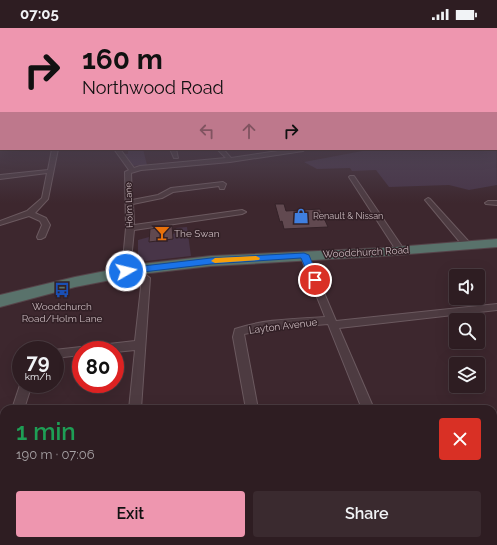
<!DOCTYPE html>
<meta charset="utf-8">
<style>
body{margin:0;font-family:Raleway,sans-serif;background:#3a2a2f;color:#f1f3f6;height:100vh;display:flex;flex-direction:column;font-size:15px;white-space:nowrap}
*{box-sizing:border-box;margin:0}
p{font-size:13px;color:#a7a2a5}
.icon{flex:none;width:22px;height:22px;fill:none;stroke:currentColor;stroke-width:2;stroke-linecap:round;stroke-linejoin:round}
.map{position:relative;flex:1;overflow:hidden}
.details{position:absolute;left:0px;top:377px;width:497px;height:140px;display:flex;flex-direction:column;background:#2e1d22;border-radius:12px 12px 0 0;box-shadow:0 4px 16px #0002,0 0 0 1px #493b40}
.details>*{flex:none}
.guide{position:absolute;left:0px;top:0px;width:497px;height:122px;box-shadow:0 4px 16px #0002,0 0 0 1px #493b40;background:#ee96af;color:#111;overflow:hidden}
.controls{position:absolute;left:449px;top:241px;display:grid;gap:8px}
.controls a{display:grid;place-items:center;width:36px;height:36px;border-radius:4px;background:#2e1d22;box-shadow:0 4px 16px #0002,0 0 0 1px #493b40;font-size:20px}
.speed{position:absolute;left:12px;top:313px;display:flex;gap:8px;font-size:20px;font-weight:700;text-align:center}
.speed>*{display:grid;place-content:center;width:52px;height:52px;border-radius:50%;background:#2e1d22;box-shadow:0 4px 16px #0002,0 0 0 1px #493b40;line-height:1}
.speed small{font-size:10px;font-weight:400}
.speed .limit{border:6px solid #d22;background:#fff;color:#111}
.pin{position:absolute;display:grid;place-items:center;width:34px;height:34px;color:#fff;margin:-17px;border:2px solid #fff;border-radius:50%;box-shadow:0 1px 4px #0007}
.me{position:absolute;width:44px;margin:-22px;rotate:82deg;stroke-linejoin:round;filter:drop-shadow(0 0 3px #0008)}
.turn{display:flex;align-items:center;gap:14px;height:84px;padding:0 16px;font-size:18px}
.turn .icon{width:52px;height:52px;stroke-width:2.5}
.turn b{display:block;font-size:28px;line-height:34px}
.lanes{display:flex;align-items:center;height:38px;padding:0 16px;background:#0003;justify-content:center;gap:20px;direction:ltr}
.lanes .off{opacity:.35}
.round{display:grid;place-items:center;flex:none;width:42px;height:42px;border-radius:4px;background:#3a2a2f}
.headline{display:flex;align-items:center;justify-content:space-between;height:68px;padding:0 16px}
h1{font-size:24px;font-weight:600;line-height:30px;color:#1e9e55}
.primary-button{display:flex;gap:8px;margin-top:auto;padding:8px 16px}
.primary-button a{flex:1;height:46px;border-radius:4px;background:#ee96af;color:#111;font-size:16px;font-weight:600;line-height:46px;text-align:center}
.primary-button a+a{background:#3a2a2f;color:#f1f3f6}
.status{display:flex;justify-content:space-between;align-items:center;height:28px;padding:0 20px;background:#2e1d22;direction:ltr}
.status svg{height:11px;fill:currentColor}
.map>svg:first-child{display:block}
</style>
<div class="status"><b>07:05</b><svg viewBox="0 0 49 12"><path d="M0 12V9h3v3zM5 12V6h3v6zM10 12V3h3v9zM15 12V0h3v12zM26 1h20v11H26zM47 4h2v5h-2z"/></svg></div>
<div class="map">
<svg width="497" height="517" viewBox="0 0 497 517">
<rect width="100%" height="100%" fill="#3d272e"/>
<!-- green -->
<g fill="#483548">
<polygon points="496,103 497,157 469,162 449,157 389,159 376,142 352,143 350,140 317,141 304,134 373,121 496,121"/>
<polygon points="128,121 143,121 147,137 131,138 123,126 128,126"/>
<polygon points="187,199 191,228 146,233 138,230 138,212 149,209 150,214 172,211 172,206 177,205 176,200"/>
</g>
<!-- building -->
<g fill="#614950" stroke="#342228">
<polygon points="275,176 284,176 286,183 320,181 328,199 284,201 282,193 280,194"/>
<polygon points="172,198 173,211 149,214 150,201"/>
</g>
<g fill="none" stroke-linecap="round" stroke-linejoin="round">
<defs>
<g id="street">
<rect x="0" y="112" width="1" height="4"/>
<polygon points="52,121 58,121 48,171 35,185 46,190 50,197 45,209 41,211 38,211 37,209 42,197 40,193 29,188 0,197 0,193 27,183 42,170 47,145 0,151 0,147 48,142"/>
<polygon points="114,121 120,121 134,140 140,138 226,130 217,121 223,121 231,130 292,121 306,121 303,123 230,134 141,142 131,145 132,172 158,167 171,160 223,154 226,156 224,161 220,161 219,158 173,164 162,170 133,176 134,197 242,182 246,184 242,186 134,202 130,243 126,246 122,243 126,200 125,144 129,142"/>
<polygon points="170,121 176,121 178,130 174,130"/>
<polygon points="350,148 354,148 405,223 404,225 398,225 349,149"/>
<polygon points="428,170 430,171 470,215 471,217 470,219 464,219 426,173 425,172"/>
<polygon points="488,173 497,173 497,177 486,176 485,175"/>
<path d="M304,224L308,227L336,293L497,276V282L339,300L374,381H362L328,296L270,301L244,306L258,381H246L233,309L235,301C264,291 295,291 325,289L300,227Z"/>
<polygon points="146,247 150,250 141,381 129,381 135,322 115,324 115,322 81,322 81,327 55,330 55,322 54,322 81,319 86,322 87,319 91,318 135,313 142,250"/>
<polygon points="21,354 21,356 32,356 24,381 12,381"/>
<polygon points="497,410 497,424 493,425 493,411"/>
<polygon points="4,418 4,442 0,444 0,420"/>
<rect x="115" y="513" width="16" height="4"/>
<polygon points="265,513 281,513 282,517 266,517"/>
<polygon points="415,513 431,513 433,517 417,517"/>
</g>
<polygon id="highway" points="497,211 497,219 383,228 211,238 141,246 75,259 0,279 0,267 75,249 141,236 211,228 383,220"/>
</defs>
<!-- street casing -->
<use href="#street" stroke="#6b595f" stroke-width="2"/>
<!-- highway casing -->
<use href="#highway" stroke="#554349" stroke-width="2"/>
<!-- street -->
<use href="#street" fill="#4d3b41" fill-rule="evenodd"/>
<!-- highway -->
<use href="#highway" fill="#59726b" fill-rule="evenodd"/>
</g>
<!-- sky -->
<linearGradient id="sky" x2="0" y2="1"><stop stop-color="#221519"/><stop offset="0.59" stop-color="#514757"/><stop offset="1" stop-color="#514757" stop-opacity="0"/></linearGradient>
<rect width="497" height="175" fill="url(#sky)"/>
<!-- route -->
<polygon fill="#1a73e8" stroke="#114b97" points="304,225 309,227 319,252 318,255 312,255 301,230 211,236 126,246 122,243 126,240 211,230"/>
<!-- slow -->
<polygon fill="#f59e0b" points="256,228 260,230 259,232 215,235 211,233 215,230"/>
<!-- icons -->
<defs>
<symbol id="shop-bare" viewBox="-9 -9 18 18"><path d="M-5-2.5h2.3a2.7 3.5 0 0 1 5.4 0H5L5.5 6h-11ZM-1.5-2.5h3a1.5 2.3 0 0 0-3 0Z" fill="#3f7fe0" stroke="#322026" stroke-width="2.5" paint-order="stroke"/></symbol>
<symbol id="bar-bare" viewBox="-9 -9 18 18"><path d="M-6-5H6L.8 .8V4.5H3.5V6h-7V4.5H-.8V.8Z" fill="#e8710a" stroke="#322026" stroke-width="2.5" paint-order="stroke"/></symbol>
<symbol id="bus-bare" viewBox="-9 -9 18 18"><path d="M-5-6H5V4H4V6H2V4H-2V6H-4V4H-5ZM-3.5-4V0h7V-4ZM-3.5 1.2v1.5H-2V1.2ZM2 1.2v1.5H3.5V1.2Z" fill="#1a4fb4" stroke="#322026" stroke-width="2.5" paint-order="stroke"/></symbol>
</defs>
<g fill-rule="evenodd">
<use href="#shop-bare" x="290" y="177" width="22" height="22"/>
<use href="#bar-bare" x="151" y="194" width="22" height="22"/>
<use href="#bus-bare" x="51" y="251" width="22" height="22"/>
</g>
<g text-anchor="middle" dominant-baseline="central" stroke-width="3" stroke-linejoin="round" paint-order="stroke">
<!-- far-street labels -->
<g font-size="9" fill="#c8b7bc" stroke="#322026">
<text transform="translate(129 177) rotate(-92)">Holm Lane</text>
</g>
<!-- far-poi labels -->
<g font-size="9" fill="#c8b7bc" stroke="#322026" text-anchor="start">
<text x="313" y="188">Renault &amp; Nissan</text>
</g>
<!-- poi labels -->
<g font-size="10" fill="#c8b7bc" stroke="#322026" text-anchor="start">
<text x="174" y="205">The Swan</text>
<text x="62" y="278" text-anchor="middle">Woodchurch<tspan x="62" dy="12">Road/Holm Lane</tspan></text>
</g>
<!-- street labels -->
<g font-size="10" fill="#c8b7bc" stroke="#322026">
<text transform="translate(366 224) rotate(-3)">Woodchurch Road</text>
<text transform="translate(283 298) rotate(-7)">Layton Avenue</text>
</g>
</g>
</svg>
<div class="controls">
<a><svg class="icon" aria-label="sound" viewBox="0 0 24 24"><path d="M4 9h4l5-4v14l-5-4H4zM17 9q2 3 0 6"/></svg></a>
<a><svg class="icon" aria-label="search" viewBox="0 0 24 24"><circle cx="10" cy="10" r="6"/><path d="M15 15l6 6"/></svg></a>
<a><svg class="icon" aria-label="layers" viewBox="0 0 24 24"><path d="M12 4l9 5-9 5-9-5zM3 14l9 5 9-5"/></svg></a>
</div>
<div class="speed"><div>79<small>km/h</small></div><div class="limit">80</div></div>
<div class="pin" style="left:315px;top:252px;background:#d93025"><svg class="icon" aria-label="arrive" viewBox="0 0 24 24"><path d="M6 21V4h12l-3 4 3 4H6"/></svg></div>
<svg class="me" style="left:126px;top:243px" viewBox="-20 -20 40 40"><circle r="17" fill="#1a73e8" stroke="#fff" stroke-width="3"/><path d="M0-11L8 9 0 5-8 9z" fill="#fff"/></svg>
<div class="guide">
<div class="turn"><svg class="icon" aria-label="right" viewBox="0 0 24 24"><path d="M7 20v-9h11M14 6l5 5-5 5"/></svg><div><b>160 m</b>Northwood Road</div></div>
<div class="lanes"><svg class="icon off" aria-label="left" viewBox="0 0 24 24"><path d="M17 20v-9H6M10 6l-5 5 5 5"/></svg><svg class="icon off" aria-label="ahead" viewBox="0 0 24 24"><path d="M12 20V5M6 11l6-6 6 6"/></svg><svg class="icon" aria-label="right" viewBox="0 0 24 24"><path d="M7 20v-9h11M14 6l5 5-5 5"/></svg></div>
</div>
<section class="details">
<div class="headline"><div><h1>1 min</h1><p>190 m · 07:06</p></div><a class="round" style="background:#d93025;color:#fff"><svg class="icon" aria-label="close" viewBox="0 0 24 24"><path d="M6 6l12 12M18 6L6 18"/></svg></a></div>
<div class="primary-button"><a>Exit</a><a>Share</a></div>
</section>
</div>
